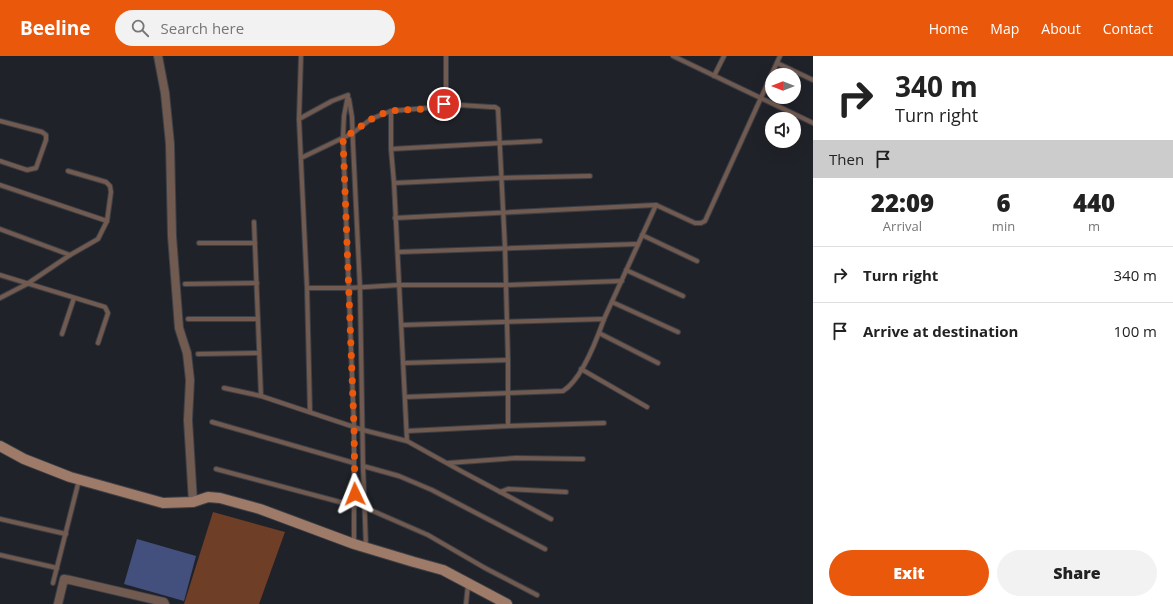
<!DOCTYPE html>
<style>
body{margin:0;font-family:"Open Sans",sans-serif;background:#f2f2f2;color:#222;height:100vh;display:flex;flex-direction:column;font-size:15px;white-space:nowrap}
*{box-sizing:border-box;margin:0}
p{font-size:13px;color:#767676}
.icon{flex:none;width:22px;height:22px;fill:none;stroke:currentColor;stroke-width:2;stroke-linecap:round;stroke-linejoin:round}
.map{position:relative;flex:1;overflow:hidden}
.panel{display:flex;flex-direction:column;background:#fff;width:360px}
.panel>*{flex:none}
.top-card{background:#fff;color:#222;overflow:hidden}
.needle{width:26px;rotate:270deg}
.controls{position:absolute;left:765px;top:12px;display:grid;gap:8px}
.controls a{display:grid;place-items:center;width:36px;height:36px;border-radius:50%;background:#fff;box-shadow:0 4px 16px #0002;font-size:20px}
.pin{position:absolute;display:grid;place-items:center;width:34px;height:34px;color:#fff;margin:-17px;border:2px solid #fff;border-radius:50%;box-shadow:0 1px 4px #0007}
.me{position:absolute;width:44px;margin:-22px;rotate:358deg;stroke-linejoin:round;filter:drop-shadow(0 0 3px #0008)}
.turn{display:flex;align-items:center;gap:14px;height:84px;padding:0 16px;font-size:18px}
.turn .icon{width:52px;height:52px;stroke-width:2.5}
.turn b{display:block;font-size:28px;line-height:34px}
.then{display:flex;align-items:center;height:38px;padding:0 16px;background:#0003;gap:8px;font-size:15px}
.eta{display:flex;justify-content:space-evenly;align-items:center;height:68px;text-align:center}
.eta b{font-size:24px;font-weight:800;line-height:28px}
.primary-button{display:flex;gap:8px;margin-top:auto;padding:8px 16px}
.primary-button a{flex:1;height:46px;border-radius:24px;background:#ea580c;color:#fff;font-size:16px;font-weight:800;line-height:46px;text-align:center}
.primary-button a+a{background:#f2f2f2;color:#222}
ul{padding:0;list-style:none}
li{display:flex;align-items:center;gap:12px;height:56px;padding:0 16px;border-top:1px solid #e0e0e0}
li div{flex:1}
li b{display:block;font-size:15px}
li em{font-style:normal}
header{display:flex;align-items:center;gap:24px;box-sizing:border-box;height:56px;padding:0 20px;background:#ea580c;color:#fff}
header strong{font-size:19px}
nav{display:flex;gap:22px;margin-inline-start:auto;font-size:14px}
.search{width:280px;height:36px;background:#f2f2f2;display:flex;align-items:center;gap:10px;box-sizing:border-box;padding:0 14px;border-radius:22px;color:#767676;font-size:15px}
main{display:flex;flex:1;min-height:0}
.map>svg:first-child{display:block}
</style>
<header>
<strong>Beeline</strong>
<div class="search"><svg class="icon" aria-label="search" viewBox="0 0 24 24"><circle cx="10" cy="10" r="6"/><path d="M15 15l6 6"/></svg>Search here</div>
<nav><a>Home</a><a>Map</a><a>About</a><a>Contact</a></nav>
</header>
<main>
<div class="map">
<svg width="813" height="548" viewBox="0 0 813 548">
<rect width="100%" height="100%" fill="#202229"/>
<!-- forest -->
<polygon fill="#6e3e26" points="213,456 285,476 259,548 184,548"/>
<!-- building -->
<polygon fill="#43507d" points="137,483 196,500 184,545 124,528"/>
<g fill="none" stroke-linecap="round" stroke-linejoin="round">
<defs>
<g id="lane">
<polyline points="301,0 299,63 307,232 310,356"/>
<polyline points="673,0 813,67"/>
<polyline points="777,7 813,24"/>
<polyline points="714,20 724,0"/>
<polyline points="349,43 352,61 353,88 360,232 363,410 366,491"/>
<polyline points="391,55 391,93 394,127 407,385 461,415 551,463"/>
<polyline points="299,63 332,45 348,39 344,60 343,81 354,371 354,488"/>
<polyline points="0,65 42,76 46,79 46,84 36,112 27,114 0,105"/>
<polyline points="391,93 540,85"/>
<polyline points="301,102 353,77 371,63 391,55 427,52 439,50 444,48 446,44 446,0"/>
<polyline points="394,127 501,122 590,120"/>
<polyline points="0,129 107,165"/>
<polyline points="395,162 656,149 695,167 701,167 705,165 780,0"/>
<polyline points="254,166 261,340 363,374 407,385"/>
<polyline points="0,173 70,199"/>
<polyline points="642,179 697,205"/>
<polyline points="199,187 255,187"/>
<polyline points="398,196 638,188"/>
<polyline points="626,214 683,240"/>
<polyline points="0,219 105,251 108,257 98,287"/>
<polyline points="185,228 257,227"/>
<polyline points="307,232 349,232 399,229 505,229 622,225"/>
<polyline points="0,242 27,228 70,199 98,183 107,165 111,136 110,130 106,126 68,115"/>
<polyline points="612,246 678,276"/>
<polyline points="188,263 258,263"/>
<polyline points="402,269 604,263"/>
<polyline points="599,277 658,307"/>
<polyline points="62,278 74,242"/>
<polyline points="198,298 259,297"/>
<polyline points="403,307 508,304"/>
<polyline points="581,313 647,351"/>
<polyline points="224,332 261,340"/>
<path d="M405,341L563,335C581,324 597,283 604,263L656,149"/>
<polyline points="212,366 354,407"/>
<polyline points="508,370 604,367"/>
<polyline points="407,375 508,370 508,304 505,192 498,53 495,51 491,51 444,48"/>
<polyline points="448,407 516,402 583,403"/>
<polyline points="363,410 399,420 432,434 545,493"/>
<polyline points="216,413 355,450"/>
<polyline points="500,436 508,433 566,436"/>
<polyline points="366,452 428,479 485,512 537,539"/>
<polyline points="0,463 66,478"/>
<polyline points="0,499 57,512"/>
<polyline points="53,527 79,424"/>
<polyline points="466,548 468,529"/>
</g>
<g id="street">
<polyline points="158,0 165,37 170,88 172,180 179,272 187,297 190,324 188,364 193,446"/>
<polyline points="58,548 64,523 70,524 164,546 165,548"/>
</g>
<polyline id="secondary" points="0,390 24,403 70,421 163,447 193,446 208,441 220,442 260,453 354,488 414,506 443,514 507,548"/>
</defs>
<!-- lane casing -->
<use href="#lane" stroke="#3d3f46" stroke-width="6"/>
<!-- street casing -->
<use href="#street" stroke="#3d3f46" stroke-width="10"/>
<!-- secondary casing -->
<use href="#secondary" stroke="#3d3f46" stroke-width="12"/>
<!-- lane -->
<use href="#lane" stroke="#715a50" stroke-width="4"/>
<!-- street -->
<use href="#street" stroke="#715a50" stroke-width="8"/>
<!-- secondary -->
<use href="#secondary" stroke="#9e7a68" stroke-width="10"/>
</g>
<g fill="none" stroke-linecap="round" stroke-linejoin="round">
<!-- route -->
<path stroke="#ea580c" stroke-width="7" stroke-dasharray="0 12.6" d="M355,438L354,371L343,82C360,73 373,58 392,55C409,52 429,56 444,48"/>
</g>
</svg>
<div class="controls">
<a><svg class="needle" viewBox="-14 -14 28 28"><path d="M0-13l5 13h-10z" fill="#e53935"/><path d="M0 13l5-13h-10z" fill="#767676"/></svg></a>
<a><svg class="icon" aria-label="sound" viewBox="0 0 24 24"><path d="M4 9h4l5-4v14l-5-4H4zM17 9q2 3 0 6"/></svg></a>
</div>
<div class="pin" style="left:444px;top:48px;background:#d93025"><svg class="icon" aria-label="arrive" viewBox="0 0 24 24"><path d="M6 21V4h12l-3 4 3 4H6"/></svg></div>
<svg class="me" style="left:355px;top:438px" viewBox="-20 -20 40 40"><path d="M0-17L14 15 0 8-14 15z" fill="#ea580c" stroke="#fff" stroke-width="4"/></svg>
</div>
<section class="panel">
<div class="top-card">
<div class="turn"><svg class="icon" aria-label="right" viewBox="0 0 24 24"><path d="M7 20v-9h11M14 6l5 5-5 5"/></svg><div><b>340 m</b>Turn right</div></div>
<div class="then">Then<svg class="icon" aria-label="arrive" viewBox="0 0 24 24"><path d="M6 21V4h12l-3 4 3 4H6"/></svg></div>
</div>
<div class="eta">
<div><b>22:09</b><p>Arrival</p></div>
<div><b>6</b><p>min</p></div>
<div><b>440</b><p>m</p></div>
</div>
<ul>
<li><svg class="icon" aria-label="right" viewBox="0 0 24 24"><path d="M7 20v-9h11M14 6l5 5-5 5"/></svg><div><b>Turn right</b></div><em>340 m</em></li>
<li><svg class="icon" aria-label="arrive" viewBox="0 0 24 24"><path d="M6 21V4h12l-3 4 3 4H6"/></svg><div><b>Arrive at destination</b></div><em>100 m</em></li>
</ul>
<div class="primary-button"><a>Exit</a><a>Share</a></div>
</section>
</main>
